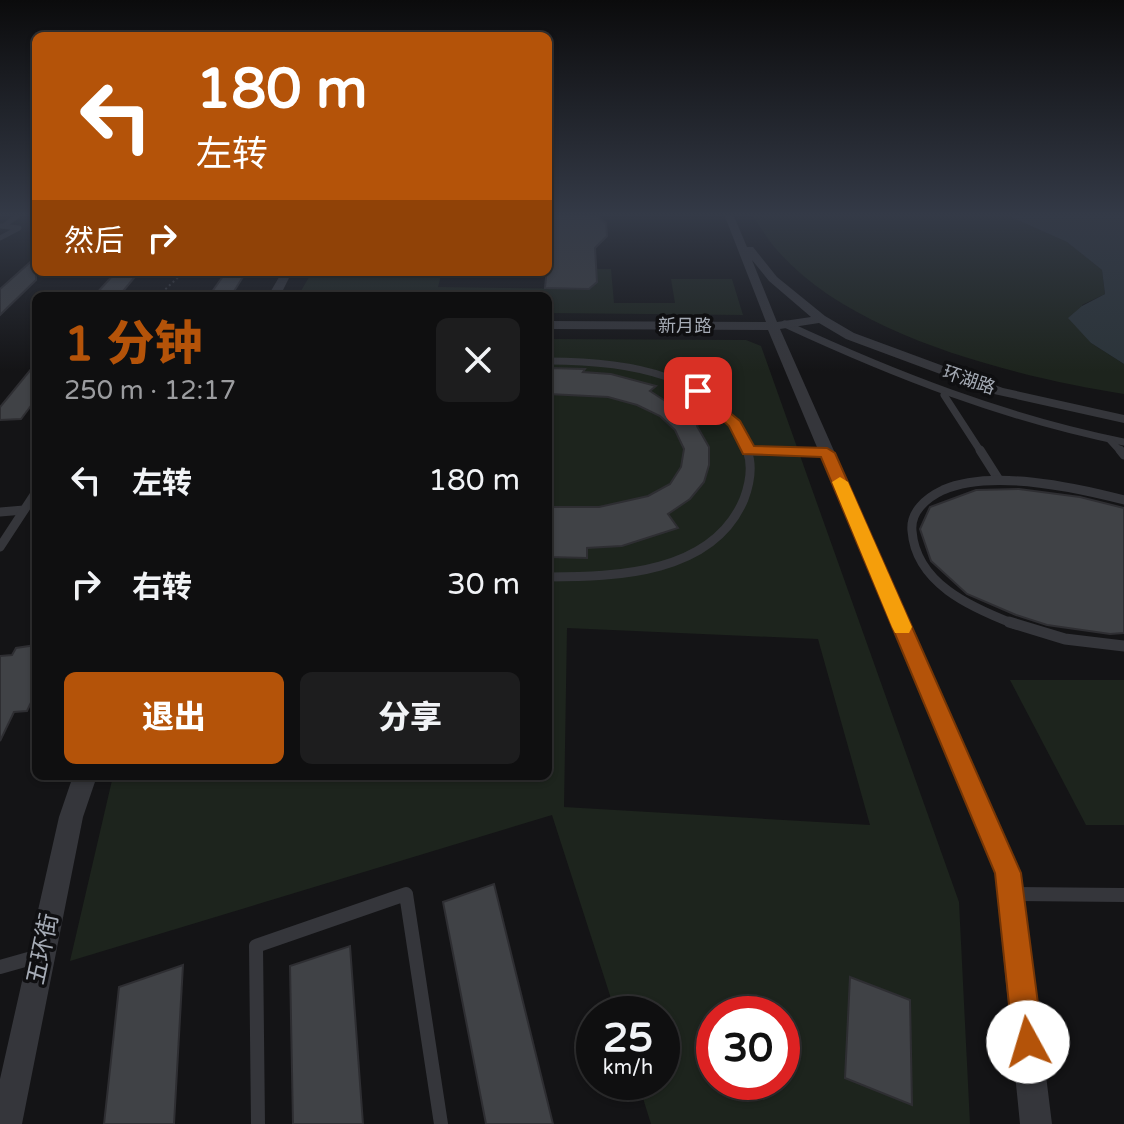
<!DOCTYPE html>
<html lang="zh">
<meta charset="utf-8">
<style>
body{margin:0;font-family:"Varela Round","Noto Sans SC",sans-serif;background:#1d1d1e;color:#f1f3f6;height:100vh;display:flex;flex-direction:column;font-size:30px;white-space:nowrap}
*{box-sizing:border-box;margin:0}
p{font-size:26px;color:#9b9c9f}
.icon{flex:none;width:44px;height:44px;fill:none;stroke:currentColor;stroke-width:2;stroke-linecap:round;stroke-linejoin:round}
.map{position:relative;flex:1;overflow:hidden}
.sheet{position:absolute;left:32px;top:292px;width:520px;height:488px;display:flex;flex-direction:column;background:#0f0f10;border-radius:12px;box-shadow:0 2px 6px #0004,0 0 0 2px #2f2f30}
.sheet>*{flex:none}
.guide{position:absolute;left:32px;top:32px;width:520px;height:244px;border-radius:12px;box-shadow:0 2px 6px #0004,0 0 0 2px #2f2f30;background:#b45309;color:#fff;overflow:hidden}
.speed{position:absolute;left:576px;top:996px;display:flex;gap:16px;font-size:40px;font-weight:700;text-align:center}
.speed>*{display:grid;place-content:center;width:104px;height:104px;border-radius:50%;background:#0f0f10;box-shadow:0 2px 6px #0004,0 0 0 2px #2f2f30;line-height:1}
.speed small{font-size:20px;font-weight:400}
.speed .limit{border:12px solid #d22;background:#fff;color:#111}
.pin{position:absolute;display:grid;place-items:center;width:68px;height:68px;color:#fff;margin:-34px;border-radius:16px;box-shadow:0 4px 12px #0006}
.me{position:absolute;width:88px;margin:-44px;rotate:354deg;stroke-linejoin:round;filter:drop-shadow(0 0 6px #0008)}
.turn{display:flex;align-items:center;gap:28px;height:168px;padding:0 32px;font-size:36px}
.turn .icon{width:104px;height:104px;stroke-width:2.5}
.turn b{display:block;font-size:56px;line-height:68px}
.then{display:flex;align-items:center;height:76px;padding:0 32px;background:#0003;gap:16px;font-size:30px}
.round{display:grid;place-items:center;flex:none;width:84px;height:84px;border-radius:12px;background:#1d1d1e}
.head{display:flex;align-items:center;justify-content:space-between;height:136px;padding:0 32px}
h1{font-size:48px;font-weight:800;line-height:60px;color:#b45309}
.action{display:flex;gap:16px;margin-top:auto;padding:16px 32px}
.action a{flex:1;height:92px;border-radius:12px;background:#b45309;color:#fff;font-size:32px;font-weight:800;line-height:92px;text-align:center}
.action a+a{background:#1d1d1e;color:#f1f3f6}
ul{padding:0;list-style:none}
li{display:flex;align-items:center;gap:24px;height:104px;padding:0 32px}
li div{flex:1}
li b{display:block;font-size:30px}
li em{font-style:normal}
.map>svg:first-child{display:block}
</style>
<div class="map">
<svg width="1124" height="1124" viewBox="0 0 1124 1124">
<rect width="100%" height="100%" fill="#141416"/>
<!-- green -->
<g fill="#1d241d" fill-rule="evenodd">
<path d="M753,214H1004L1067,242L1102,270L1105,294L1082,305L1091,343L1124,364V394C1008,375 809,328 753,214Z"/>
<polygon points="596,269 611,269 614,303 675,303 671,279 732,279 743,315 548,313 548,296 298,296 312,272 442,272 438,287 589,289"/>
<path d="M548,339L746,340L761,346L959,902L970,1124H651L638,1082H662V1014H616L552,815L70,961L113,776H548ZM567,628L818,639L870,825L564,807ZM850,978L910,1000L911,1105L845,1078ZM714,1014H782V1082H714Z"/>
<polygon points="1010,680 1124,680 1124,825 1086,825"/>
</g>
<!-- water -->
<polygon fill="#2b3439" points="1004,214 1124,214 1124,364 1091,343 1068,318 1082,306 1105,294 1102,270 1067,242"/>
<!-- building -->
<g fill="#404246" stroke="#2e2e32" stroke-width="2">
<polygon points="552,214 595,214 606,223 607,236 595,248 597,282 589,289 545,288"/>
<polygon points="36,257 36,280 0,315 0,289"/>
<polygon points="116,272 139,272 119,296 94,296"/>
<polygon points="226,272 246,272 231,296 209,296"/>
<polygon points="36,363 36,399 21,419 0,420 0,407"/>
<polygon points="548,368 585,369 583,372 611,374 656,386 650,391 699,423 697,426 709,447 709,465 704,482 690,499 668,514 678,528 622,546 587,548 587,558 548,557 548,507 599,507 648,496 670,484 681,467 684,449 675,430 660,416 637,405 608,397 548,394"/>
<polygon points="1019,489 1080,497 1124,508 1124,633 1110,634 1047,625 1016,615 967,594 931,561 920,529 930,507 976,490"/>
<polygon points="36,645 36,692 27,711 14,712 0,741 0,656 12,655 16,648"/>
<polygon points="494,884 553,1124 486,1124 443,902"/>
<polygon points="350,946 363,1124 293,1124 290,966"/>
<polygon points="183,965 174,1124 104,1124 119,987"/>
<polygon points="850,977 910,1000 912,1105 845,1078"/>
</g>
<g fill="none" stroke-linecap="round" stroke-linejoin="round">
<!-- path -->
<polyline stroke="#3b3d42" stroke-width="2" stroke-dasharray="2 3" stroke-linecap="butt" points="158,296 184,272"/>
<!-- service-far4 -->
<g stroke="#35363b" stroke-width="5">
<polyline points="5,225 20,214"/>
<polyline points="0,226 19,228 0,238"/>
</g>
<!-- service-far3 -->
<g stroke="#35363b" stroke-width="7">
<path d="M785,324C895,375 1005,418 1124,442"/>
<path d="M548,361C624,361 717,372 748,452"/>
<polyline points="944,395 981,452"/>
<polyline points="1110,440 1121,452"/>
<polyline points="749,451 799,452"/>
</g>
<!-- service-far2 -->
<g stroke="#35363b" stroke-width="9">
<polyline points="980,450 999,480"/>
<polyline points="1120,450 1124,455"/>
<polyline points="749,451 827,453"/>
<polyline points="0,512 24,510"/>
<polyline points="0,547 36,492"/>
<path d="M548,577C616,577 713,574 744,499C750,483 753,466 747,450"/>
<path d="M1014,624C970,607 916,583 912,531C910,512 926,498 943,490C992,469 1074,487 1124,500"/>
</g>
<!-- service-far1 -->
<polyline stroke="#35363b" stroke-width="11" points="1009,622 1065,639 1124,646"/>
<!-- service -->
<g stroke="#35363b" stroke-width="14">
<polyline points="1011,894 1124,895"/>
<polyline points="0,967 39,956"/>
<polyline points="258,1124 256,946 406,894 441,1124"/>
</g>
<!-- minor -->
<g fill="#35363b" fill-rule="evenodd">
<path d="M724,214H733L747,247H753L777,277L825,316L854,333L1003,388L1124,415V423L994,394L846,339L819,323L780,329L1021,873L1052,1124H1020L995,873L768,330L548,329V321L766,322ZM752,260L769,281L811,317L777,322Z"/>
<polygon points="282,272 292,272 280,296 268,296"/>
<polygon points="73,776 97,776 83,817 22,1124 0,1124 0,1079 59,817"/>
</g>
</g>
<!-- sky -->
<linearGradient id="sky" x2="0" y2="1"><stop stop-color="#0b0b0c"/><stop offset="0.58" stop-color="#343a47"/><stop offset="1" stop-color="#343a47" stop-opacity="0"/></linearGradient>
<rect width="1124" height="371" fill="url(#sky)"/>
<!-- route -->
<polygon fill="#b45309" stroke="#753606" stroke-width="2" points="698,387 740,421 754,446 827,448 835,453 1021,873 1043,1042 1039,1053 1028,1057 1017,1053 1013,1042 995,873 821,457 743,454 729,426 691,391"/>
<!-- slow -->
<polygon fill="#f59e0b" points="840,477 848,482 912,627 909,633 895,633 892,627 832,482"/>
<g text-anchor="middle" dominant-baseline="central" stroke-width="7" stroke-linejoin="round" paint-order="stroke">
<!-- far-street labels -->
<g font-size="18" fill="#a6acb6" stroke="#0f0f11">
<text x="685" y="326">新月路</text>
<text transform="translate(969 380) rotate(19)">环湖路</text>
</g>
<!-- near-street labels -->
<g font-size="24" fill="#a6acb6" stroke="#0f0f11">
<text transform="translate(43 949) rotate(-78)">五环街</text>
</g>
</g>
</svg>
<div class="speed"><div>25<small>km/h</small></div><div class="limit">30</div></div>
<div class="pin" style="left:698px;top:391px;background:#d93025"><svg class="icon" aria-label="arrive" viewBox="0 0 24 24"><path d="M6 21V4h12l-3 4 3 4H6"/></svg></div>
<svg class="me" style="left:1028px;top:1042px" viewBox="-20 -20 40 40"><circle r="19" fill="#fff"/><path d="M0-13L10 11 0 6-10 11z" fill="#b45309"/></svg>
<div class="guide">
<div class="turn"><svg class="icon" aria-label="left" viewBox="0 0 24 24"><path d="M17 20v-9H6M10 6l-5 5 5 5"/></svg><div><b>180 m</b>左转</div></div>
<div class="then">然后<svg class="icon" aria-label="right" viewBox="0 0 24 24"><path d="M7 20v-9h11M14 6l5 5-5 5"/></svg></div>
</div>
<section class="sheet">
<div class="head"><div><h1>1 分钟</h1><p>250 m · 12:17</p></div><a class="round"><svg class="icon" aria-label="close" viewBox="0 0 24 24"><path d="M6 6l12 12M18 6L6 18"/></svg></a></div>
<ul>
<li><svg class="icon" aria-label="left" viewBox="0 0 24 24"><path d="M17 20v-9H6M10 6l-5 5 5 5"/></svg><div><b>左转</b></div><em>180 m</em></li>
<li><svg class="icon" aria-label="right" viewBox="0 0 24 24"><path d="M7 20v-9h11M14 6l5 5-5 5"/></svg><div><b>右转</b></div><em>30 m</em></li>
</ul>
<div class="action"><a>退出</a><a>分享</a></div>
</section>
</div>
